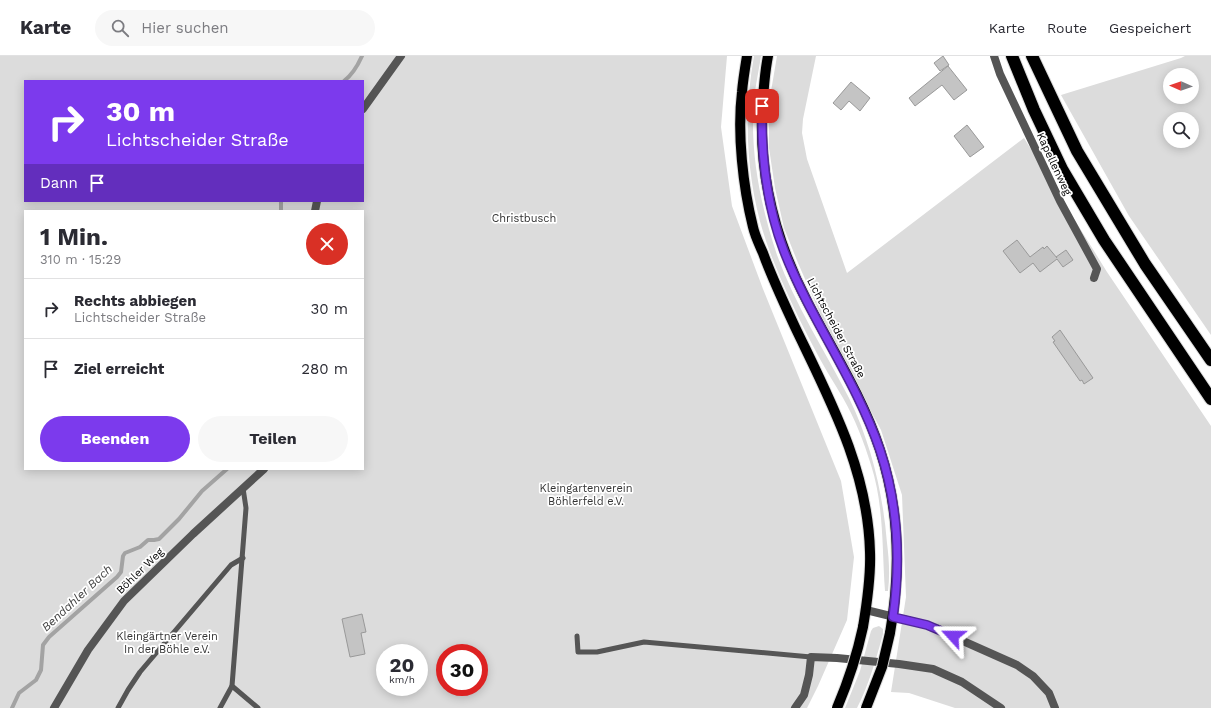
<!DOCTYPE html>
<html lang="de">
<meta charset="utf-8">
<style>
body{margin:0;font-family:"Work Sans",sans-serif;background:#f7f7f7;color:#2b2b33;height:100vh;display:flex;flex-direction:column;font-size:15px;white-space:nowrap}
*{box-sizing:border-box;margin:0}
p{font-size:13px;color:#7c7c81}
.icon{flex:none;width:22px;height:22px;fill:none;stroke:currentColor;stroke-width:2;stroke-linecap:round;stroke-linejoin:round}
.map{position:relative;flex:1;overflow:hidden}
.sheet{position:absolute;left:24px;top:154px;width:340px;height:260px;display:flex;flex-direction:column;background:#fff;border-radius:0px;box-shadow:0 2px 10px #0003}
.sheet>*{flex:none}
.hud{position:absolute;left:24px;top:24px;width:340px;height:122px;border-radius:0px;box-shadow:0 2px 10px #0003;background:#7c3aed;color:#fff;overflow:hidden}
.needle{width:26px;rotate:272deg}
.controls{position:absolute;left:1163px;top:12px;display:grid;gap:8px}
.controls a{display:grid;place-items:center;width:36px;height:36px;border-radius:50%;background:#fff;box-shadow:0 2px 10px #0003;font-size:20px}
.speed{position:absolute;left:376px;top:588px;display:flex;gap:8px;font-size:20px;font-weight:700;text-align:center}
.speed>*{display:grid;place-content:center;width:52px;height:52px;border-radius:50%;background:#fff;box-shadow:0 2px 10px #0003;line-height:1}
.speed small{font-size:10px;font-weight:400}
.speed .limit{border:6px solid #d22;background:#fff;color:#111}
.pin{position:absolute;display:grid;place-items:center;width:34px;height:34px;color:#fff;margin:-17px;border-radius:8px;box-shadow:0 2px 6px #0006}
.me{position:absolute;width:44px;margin:-22px;rotate:294deg;stroke-linejoin:round;filter:drop-shadow(0 0 3px #0008)}
.turn{display:flex;align-items:center;gap:14px;height:84px;padding:0 16px;font-size:18px}
.turn .icon{width:52px;height:52px;stroke-width:2.5}
.turn b{display:block;font-size:28px;line-height:34px}
.then{display:flex;align-items:center;height:38px;padding:0 16px;background:#0003;gap:8px;font-size:15px}
.round{display:grid;place-items:center;flex:none;width:42px;height:42px;border-radius:21px;background:#f7f7f7}
.summary{display:flex;align-items:center;justify-content:space-between;height:68px;padding:0 16px}
h1{font-size:24px;font-weight:700;line-height:30px}
.button{display:flex;gap:8px;margin-top:auto;padding:8px 16px}
.button a{flex:1;height:46px;border-radius:24px;background:#7c3aed;color:#fff;font-size:16px;font-weight:700;line-height:46px;text-align:center}
.button a+a{background:#f7f7f7;color:#2b2b33}
ul{padding:0;list-style:none}
li{display:flex;align-items:center;gap:12px;height:60px;padding:0 16px;border-top:1px solid #e1e1e2}
li div{flex:1}
li b{display:block;font-size:15px}
li em{font-style:normal}
header{display:flex;align-items:center;gap:24px;box-sizing:border-box;height:56px;padding:0 20px;background:#fff;border-bottom:1px solid #e1e1e2}
header strong{font-size:19px}
nav{display:flex;gap:22px;margin-inline-start:auto;font-size:14px}
.search{width:280px;height:36px;background:#f7f7f7;display:flex;align-items:center;gap:10px;box-sizing:border-box;padding:0 14px;border-radius:22px;color:#7c7c81;font-size:15px}
.map>svg:first-child{display:block}
</style>
<header>
<strong>Karte</strong>
<div class="search"><svg class="icon" aria-label="search" viewBox="0 0 24 24"><circle cx="10" cy="10" r="6"/><path d="M15 15l6 6"/></svg>Hier suchen</div>
<nav><a>Karte</a><a>Route</a><a>Gespeichert</a></nav>
</header>
<div class="map">
<svg width="1211" height="652" viewBox="0 0 1211 652">
<rect width="100%" height="100%" fill="#fff"/>
<!-- green -->
<g fill="#dcdcdc" fill-rule="evenodd">
<path d="M0,0H727L721,71L732,150L763,233L841,425L854,501L847,564L818,630L807,652H0ZM25,25H363V145H25ZM25,155H363V413H25ZM385,597H419V631H385ZM445,597H479V631H445Z"/>
<path d="M754,0H761C758,20 753,40 753,60C752,107 762,154 777,199C795,249 825,295 849,342C871,387 883,437 887,487C889,503 890,519 888,535H885C882,493 884,449 871,409C864,386 855,363 843,342C833,325 822,308 813,290C798,261 783,230 771,199C747,137 742,65 754,0Z"/>
<polygon points="777,0 816,0 803,63 802,77 807,103 847,217 1024,82 1107,216 1211,370 1211,652 955,652 909,637 891,636 906,541 902,439 881,374 826,271 798,207 784,172 775,132 769,92 769,47"/>
<path d="M1185,0H1211V279L1129,160L1061,39L1181,2ZM1170,19H1192V41H1170ZM1170,63H1192V85H1170Z"/>
<path d="M879,570L883,573V578C876,603 869,629 857,652H845L860,615L871,575L873,572Z"/>
</g>
<g fill="none" stroke-linecap="round" stroke-linejoin="round">
<!-- stream -->
<g stroke="#a3a3a3" stroke-width="4">
<path d="M344,25C352,19 358,9 362,0"/>
<polyline points="281,155 281,145"/>
<polyline points="12,652 19,637 36,624 41,614 43,589 49,581 117,521 121,516 123,500 125,497 140,491 148,484 154,484 159,483 179,463 202,435 227,413"/>
</g>
</g>
<!-- building -->
<g fill="#c4c4c4" stroke="#999">
<polygon points="943,0 949,9 940,15 934,7"/>
<polygon points="948,10 967,34 954,44 942,29 915,50 909,42"/>
<polygon points="851,26 870,42 860,55 849,45 841,54 833,47"/>
<polygon points="967,69 984,91 970,101 954,80"/>
<polygon points="1017,184 1030,201 1043,191 1044,193 1047,190 1057,202 1056,201 1066,194 1073,204 1063,211 1057,203 1040,216 1033,207 1020,217 1003,195"/>
<polygon points="1060,274 1093,322 1084,328 1082,324 1080,325 1053,286 1055,285 1052,281"/>
<polygon points="362,558 366,576 361,577 365,598 350,601 342,563"/>
</g>
<g fill="none" stroke-linecap="round" stroke-linejoin="round">
<defs>
<g id="primary">
<path d="M747,0C745,12 743,24 742,36C737,77 743,131 753,171C755,180 759,188 763,197C772,222 784,247 795,271C830,344 868,414 870,496C871,521 867,547 863,571"/>
<path d="M768,0C764,20 763,40 762,60C760,127 777,188 808,247C833,295 863,342 880,394C900,455 901,515 890,577"/>
</g>
<g id="highway">
<polyline points="1012,0 1034,54 1062,113 1104,184 1211,343"/>
<polyline points="1032,0 1077,95 1145,208 1211,304"/>
</g>
</defs>
<!-- primary casing -->
<use href="#primary" stroke="#dbdbdb" stroke-width="12"/>
<!-- highway casing -->
<use href="#highway" stroke="#dbdbdb" stroke-width="14"/>
<!-- lane -->
<g stroke="#555" stroke-width="5">
<polyline points="243,432 246,452 232,630 258,652"/>
<polyline points="577,580 578,596 597,596 644,586 811,601"/>
<polyline points="118,652 128,634 140,616 231,509 243,502"/>
<polyline points="220,652 232,630"/>
</g>
<!-- street -->
<g stroke="#555" stroke-width="8">
<polyline points="994,0 1000,18 1060,145 1097,213 1094,222"/>
<polyline points="363,53 401,0"/>
<polyline points="315,155 317,145"/>
<polyline points="866,554 927,569 1017,609 1033,620 1049,637 1055,652"/>
<polyline points="54,652 88,594 124,545 193,478 264,413"/>
<polyline points="795,652 804,639 809,619 811,601 837,602 899,608 933,613 962,626 1001,652"/>
</g>
<!-- primary -->
<use href="#primary" stroke="#000" stroke-width="10"/>
<!-- highway -->
<use href="#highway" stroke="#000" stroke-width="12"/>
<defs>
<g id="primary-bridge">
<path d="M837,652C848,626 857,599 863,571"/>
<polyline points="866,652 882,611 890,577"/>
</g>
</defs>
<!-- primary-bridge casing -->
<use href="#primary-bridge" stroke="#dbdbdb" stroke-width="12" stroke-linecap="butt"/>
<!-- primary-bridge -->
<use href="#primary-bridge" stroke="#000" stroke-width="10"/>
</g>
<g fill="none" stroke-linecap="round" stroke-linejoin="round">
<defs>
<path id="route" d="M762,50C761,101 766,148 784,195C811,264 856,324 880,394C898,448 901,504 893,561L927,569L953,580"/>
</defs>
<!-- route casing -->
<use href="#route" stroke="#51269a" stroke-width="10"/>
<!-- route -->
<use href="#route" stroke="#7c3aed" stroke-width="7"/>
</g>
<g text-anchor="middle" dominant-baseline="central" stroke-width="3.5" stroke-linejoin="round" paint-order="stroke">
<!-- street labels -->
<g font-size="11" fill="#000" stroke="#fff">
<text transform="translate(1054 108) rotate(65)">Kapellenweg</text>
<text transform="translate(836 272) rotate(62)">Lichtscheider Straße</text>
<text transform="translate(140 515) rotate(-44)">Böhler Weg</text>
</g>
<!-- park labels -->
<g font-size="11" fill="#333" stroke="#fff">
<text x="524" y="162">Christbusch</text>
<text x="586" y="432">Kleingartenverein<tspan x="586" dy="13">Böhlerfeld e.V.</tspan></text>
<text x="167" y="580">Kleingärtner Verein<tspan x="167" dy="13">In der Böhle e.V.</tspan></text>
</g>
<!-- water labels -->
<g font-size="12" font-style="italic" fill="#444" stroke="#fff">
<text transform="translate(77 542) rotate(-43)">Bendahler Bach</text>
</g>
</g>
</svg>
<div class="controls">
<a><svg class="needle" viewBox="-14 -14 28 28"><path d="M0-13l5 13h-10z" fill="#e53935"/><path d="M0 13l5-13h-10z" fill="#7c7c81"/></svg></a>
<a><svg class="icon" aria-label="search" viewBox="0 0 24 24"><circle cx="10" cy="10" r="6"/><path d="M15 15l6 6"/></svg></a>
</div>
<div class="speed"><div>20<small>km/h</small></div><div class="limit">30</div></div>
<div class="pin" style="left:762px;top:50px;background:#d93025"><svg class="icon" aria-label="arrive" viewBox="0 0 24 24"><path d="M6 21V4h12l-3 4 3 4H6"/></svg></div>
<svg class="me" style="left:953px;top:580px" viewBox="-20 -20 40 40"><path d="M0-17L14 15 0 8-14 15z" fill="#7c3aed" stroke="#fff" stroke-width="4"/></svg>
<div class="hud">
<div class="turn"><svg class="icon" aria-label="right" viewBox="0 0 24 24"><path d="M7 20v-9h11M14 6l5 5-5 5"/></svg><div><b>30 m</b>Lichtscheider Straße</div></div>
<div class="then">Dann<svg class="icon" aria-label="arrive" viewBox="0 0 24 24"><path d="M6 21V4h12l-3 4 3 4H6"/></svg></div>
</div>
<section class="sheet">
<div class="summary"><div><h1>1 Min.</h1><p>310 m · 15:29</p></div><a class="round" style="background:#d93025;color:#fff"><svg class="icon" aria-label="close" viewBox="0 0 24 24"><path d="M6 6l12 12M18 6L6 18"/></svg></a></div>
<ul>
<li><svg class="icon" aria-label="right" viewBox="0 0 24 24"><path d="M7 20v-9h11M14 6l5 5-5 5"/></svg><div><b>Rechts abbiegen</b><p>Lichtscheider Straße</p></div><em>30 m</em></li>
<li><svg class="icon" aria-label="arrive" viewBox="0 0 24 24"><path d="M6 21V4h12l-3 4 3 4H6"/></svg><div><b>Ziel erreicht</b></div><em>280 m</em></li>
</ul>
<div class="button"><a>Beenden</a><a>Teilen</a></div>
</section>
</div>
